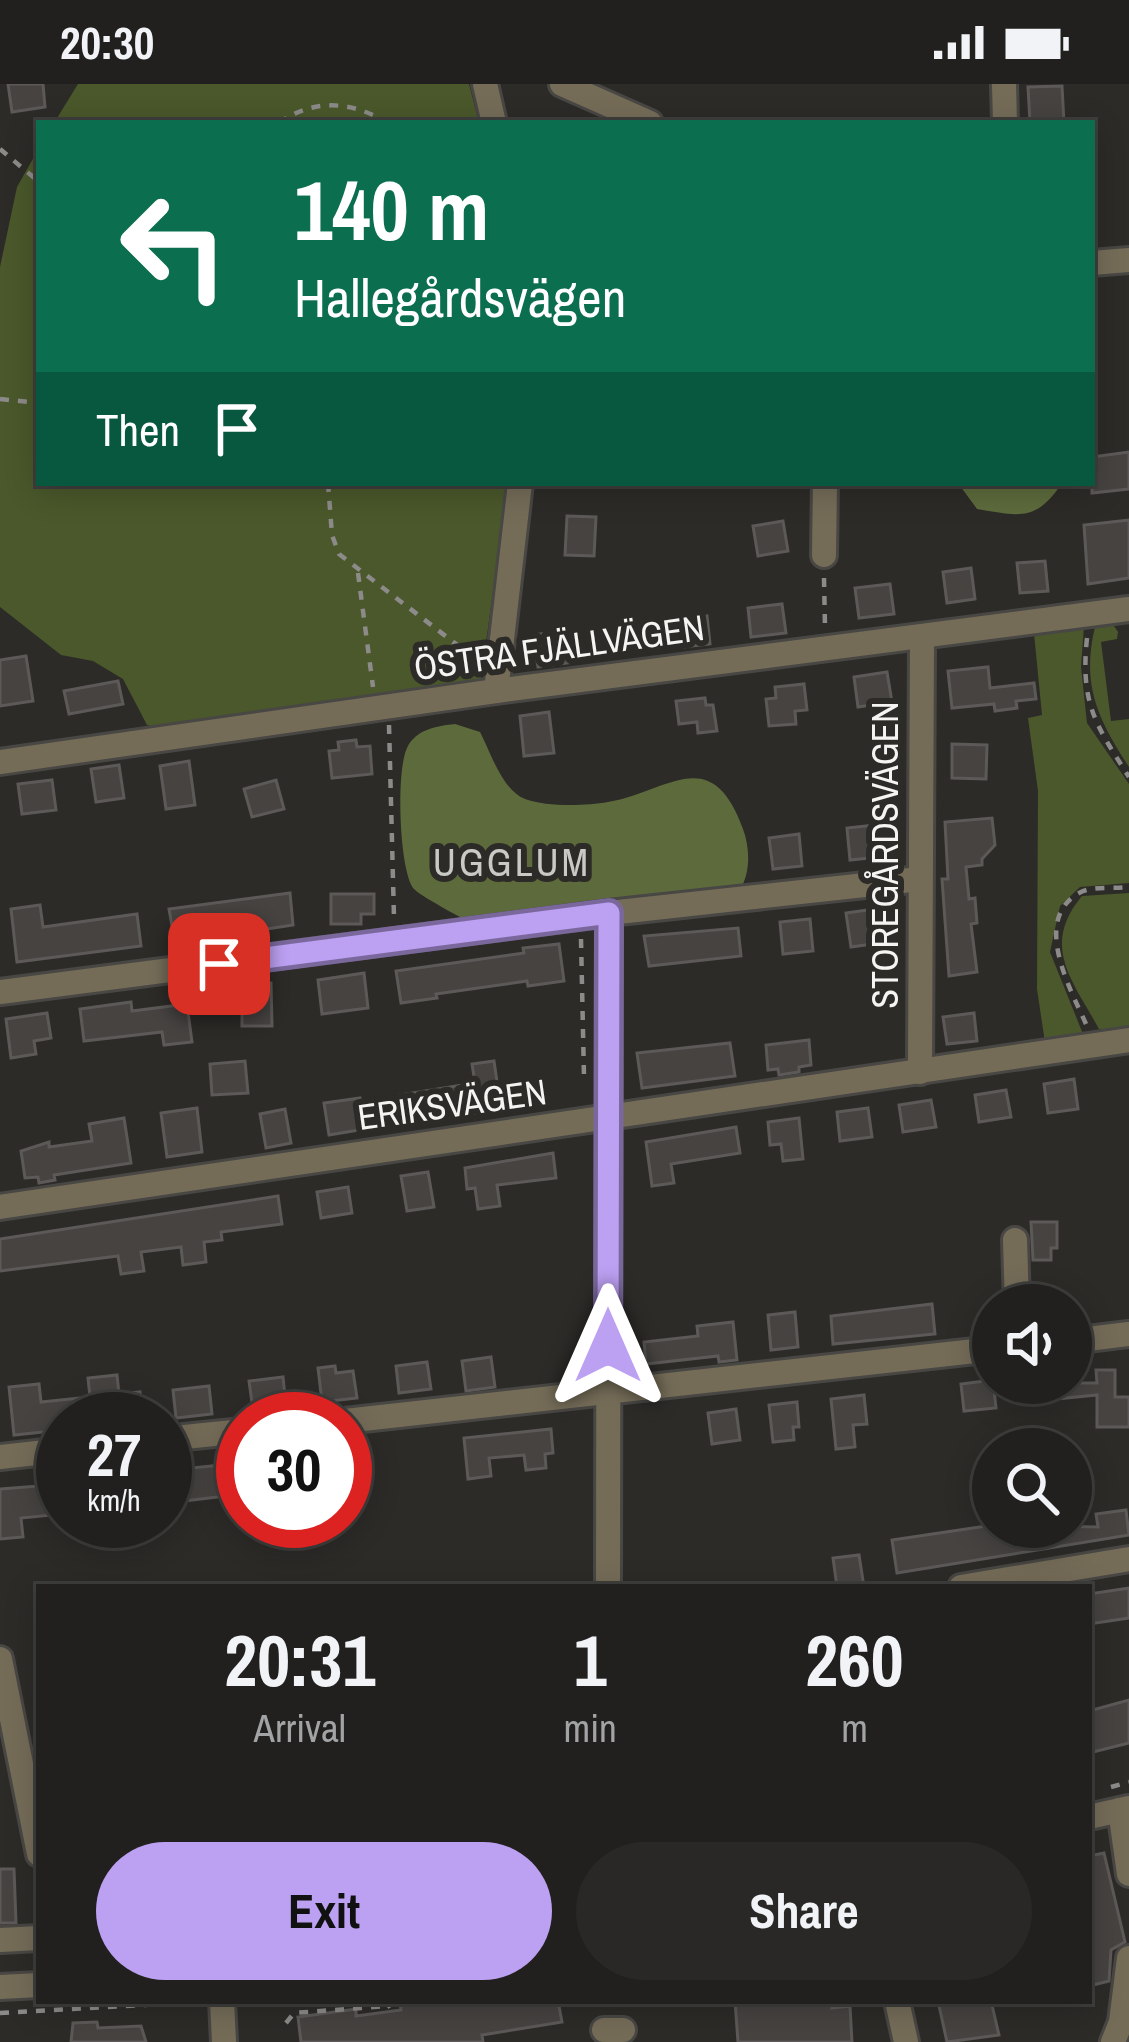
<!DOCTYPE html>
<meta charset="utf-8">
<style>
body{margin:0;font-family:"Archivo Narrow",sans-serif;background:#292827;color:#f1f3f6;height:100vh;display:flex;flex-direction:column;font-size:45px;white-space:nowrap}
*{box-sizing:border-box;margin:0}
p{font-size:39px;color:#a2a3a4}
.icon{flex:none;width:66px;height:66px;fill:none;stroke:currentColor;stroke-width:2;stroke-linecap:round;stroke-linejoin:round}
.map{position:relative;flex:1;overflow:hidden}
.drawer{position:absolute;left:36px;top:1500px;width:1056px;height:420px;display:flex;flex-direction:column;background:#21201e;border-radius:0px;box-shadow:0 6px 30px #0003,0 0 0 3px #3e3e3c}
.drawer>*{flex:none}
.guide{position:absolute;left:36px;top:36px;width:1059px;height:366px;border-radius:0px;box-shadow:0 6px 30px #0003,0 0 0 3px #3e3e3c;background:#0b6e4f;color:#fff;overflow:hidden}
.controls{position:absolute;left:972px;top:1200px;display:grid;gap:24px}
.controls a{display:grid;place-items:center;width:120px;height:120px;border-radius:50%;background:#21201e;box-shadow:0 6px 30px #0003,0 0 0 3px #3e3e3c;font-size:60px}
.speed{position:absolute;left:36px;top:1308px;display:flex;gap:24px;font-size:60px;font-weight:700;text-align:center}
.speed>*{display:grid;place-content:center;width:156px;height:156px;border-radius:50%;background:#21201e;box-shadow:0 6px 30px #0003,0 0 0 3px #3e3e3c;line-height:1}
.speed small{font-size:30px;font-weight:400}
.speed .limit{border:18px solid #d22;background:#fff;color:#111}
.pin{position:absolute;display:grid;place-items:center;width:102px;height:102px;color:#fff;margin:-51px;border-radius:24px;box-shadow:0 6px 18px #0006}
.me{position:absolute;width:132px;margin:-66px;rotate:0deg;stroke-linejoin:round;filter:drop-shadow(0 0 9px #0008)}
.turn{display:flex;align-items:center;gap:42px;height:252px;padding:0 60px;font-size:54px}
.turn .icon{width:156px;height:156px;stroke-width:2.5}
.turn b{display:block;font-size:84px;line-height:102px}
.then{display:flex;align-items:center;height:114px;padding:0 60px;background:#0003;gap:24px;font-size:45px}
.eta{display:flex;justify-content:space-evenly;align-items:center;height:204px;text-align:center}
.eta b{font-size:72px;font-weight:700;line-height:84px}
.primary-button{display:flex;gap:24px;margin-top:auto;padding:24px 60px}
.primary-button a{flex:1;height:138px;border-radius:72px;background:#bca0f2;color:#111;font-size:48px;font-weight:700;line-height:138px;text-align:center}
.primary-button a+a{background:#292827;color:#f1f3f6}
.status{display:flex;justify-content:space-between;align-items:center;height:84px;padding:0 60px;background:#21201e;direction:ltr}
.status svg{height:33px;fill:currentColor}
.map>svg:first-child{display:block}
</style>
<div class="status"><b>20:30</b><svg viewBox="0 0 49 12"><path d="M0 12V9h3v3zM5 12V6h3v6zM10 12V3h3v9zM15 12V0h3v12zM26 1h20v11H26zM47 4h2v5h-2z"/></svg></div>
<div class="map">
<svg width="1129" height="1958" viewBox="0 0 1129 1958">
<rect width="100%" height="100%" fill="#2c2b28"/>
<!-- green -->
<g fill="#4a582b">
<polygon points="78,0 469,0 479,39 54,39"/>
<polygon points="39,64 39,399 508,399 481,595 475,603 178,649 147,641 123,595 93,577 61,571 0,523 0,183 17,103"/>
<path d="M1112,539L1118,548L1117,555L1101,558L1111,637L1129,635V683C1098,635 1081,601 1095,543Z"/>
<polygon points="1084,542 1081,583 1087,639 1129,700 1129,799 1080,803 1060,822 1050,868 1085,955 1046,965 1037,905 1038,707 1028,634 1042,631 1034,549"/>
<path d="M1129,809V945H1099C1073,897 1040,862 1082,812Z"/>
</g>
<!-- forest -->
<g fill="#5d6b3c">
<path d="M958,399H1062C1036,438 1020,432 977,425Z"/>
<path d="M455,640L480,648C491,669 502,706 525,715C547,723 585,722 608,718C668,708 711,657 743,745C750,764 751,790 739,807L476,841C468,838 417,810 413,804C399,783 396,687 407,664C416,645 437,642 455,640Z"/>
</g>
<!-- building -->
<g fill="#464341" stroke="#5c5958" stroke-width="3">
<polygon points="8,0 43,0 45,23 12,28"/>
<polygon points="1062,2 1064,39 1030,39 1028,3"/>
<polygon points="1129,368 1129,405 1092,409 1092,373"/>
<polygon points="567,432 596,433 594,472 565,471"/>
<polygon points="1129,436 1129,494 1088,500 1084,441"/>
<polygon points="783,437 788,467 758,472 753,442"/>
<polygon points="1045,477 1048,507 1020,509 1017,479"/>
<polygon points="971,484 975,515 947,519 943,488"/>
<polygon points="890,500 894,530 859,534 855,504"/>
<polygon points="782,520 786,549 751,553 748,524"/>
<polygon points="707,532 710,560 682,563 678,535"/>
<polygon points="569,546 574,578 538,583 533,551"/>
<polygon points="26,572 33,617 0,622 0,576"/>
<polygon points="988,583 990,604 1034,599 1036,615 1016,617 1017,624 995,627 994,620 952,624 948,587"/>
<polygon points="887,588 892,618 858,623 854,593"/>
<polygon points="118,597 123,620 69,630 64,607"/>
<polygon points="804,600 807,626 795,627 796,640 769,642 766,615 776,614 775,603"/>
<polygon points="705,614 706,621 713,621 717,647 698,649 697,638 679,640 676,617"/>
<polygon points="549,628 554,669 524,672 520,632"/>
<polygon points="356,656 357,663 370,662 372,690 332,694 329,667 339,666 338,658"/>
<polygon points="952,660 987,661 986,695 952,694"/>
<polygon points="189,677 195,721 166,725 160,682"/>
<polygon points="119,681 124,714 96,718 91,685"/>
<polygon points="52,696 56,726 22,730 18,700"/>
<polygon points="276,696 284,725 252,733 244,705"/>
<polygon points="992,734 995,761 982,775 982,781 966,783 969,815 975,814 977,839 971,840 977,888 949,892 942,795 948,795 945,738"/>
<polygon points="885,740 889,772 850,776 847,744"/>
<polygon points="799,750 802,782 773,785 769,754"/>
<polygon points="290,809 293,841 175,859 169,825"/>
<polygon points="331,810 374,810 374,830 361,830 361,840 331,840"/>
<polygon points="40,821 43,843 137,830 141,862 17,878 11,825"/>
<polygon points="889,823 894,857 851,863 846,829"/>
<polygon points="810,835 813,867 783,870 780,838"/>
<polygon points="738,844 741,872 649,882 644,852"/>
<polygon points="559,860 564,897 528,902 527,897 436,910 437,914 401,919 396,887 524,869 523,864"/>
<polygon points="364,889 368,924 322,930 318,896"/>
<polygon points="271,899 272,942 242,942 242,900"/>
<polygon points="131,918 132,927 187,920 192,958 164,961 162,948 84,957 80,925"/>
<polygon points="47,929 51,954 34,957 36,970 11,974 6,935"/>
<polygon points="974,929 977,957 947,960 943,933"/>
<polygon points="809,956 811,981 799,983 799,988 779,991 778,985 768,986 766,961"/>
<polygon points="730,959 735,992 642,1004 637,969"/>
<polygon points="245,977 248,1009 212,1011 210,980"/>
<polygon points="494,977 501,1025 404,1041 400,1011 475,999 472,980"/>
<polygon points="1074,995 1078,1025 1048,1029 1044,1000"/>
<polygon points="1006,1006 1011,1033 979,1038 975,1011"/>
<polygon points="360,1014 365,1045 329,1051 324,1019"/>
<polygon points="931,1016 936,1043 903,1048 899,1021"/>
<polygon points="197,1024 202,1068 167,1073 161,1029"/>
<polygon points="868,1024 872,1053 840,1057 837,1028"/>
<polygon points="285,1025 291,1059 266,1064 260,1030"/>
<polygon points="124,1034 131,1079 54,1091 55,1096 39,1099 38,1093 25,1094 21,1067 49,1058 49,1063 92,1057 89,1040"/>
<polygon points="799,1034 803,1075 783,1077 781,1060 770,1061 768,1038"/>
<polygon points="736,1043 740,1069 671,1080 674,1099 652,1102 646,1058"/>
<polygon points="553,1069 556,1094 497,1101 500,1122 478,1125 475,1104 467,1105 465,1084"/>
<polygon points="428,1088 434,1123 407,1127 401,1092"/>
<polygon points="348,1103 352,1129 321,1134 317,1108"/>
<polygon points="278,1112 282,1140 221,1148 222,1156 204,1158 206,1178 183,1181 181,1163 141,1168 144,1187 121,1190 118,1172 0,1187 0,1155"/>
<polygon points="1031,1138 1057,1138 1057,1164 1051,1164 1051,1176 1033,1176"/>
<polygon points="932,1220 935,1250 833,1260 831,1232"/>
<polygon points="795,1228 798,1263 771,1266 768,1231"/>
<polygon points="733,1238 737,1276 719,1278 718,1272 646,1280 644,1258 698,1252 697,1242"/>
<polygon points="491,1273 495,1303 466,1307 462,1277"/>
<polygon points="427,1278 431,1305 399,1309 396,1282"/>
<polygon points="335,1282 336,1289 353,1287 357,1314 322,1318 318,1284"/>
<polygon points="1096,1286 1115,1286 1115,1313 1129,1313 1129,1343 1097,1343 1097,1311 1036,1317 1034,1299 1097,1299"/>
<polygon points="117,1291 119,1310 140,1308 143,1335 63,1335 63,1346 14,1351 9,1303 39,1300 41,1318 90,1313 88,1294"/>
<polygon points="283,1293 286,1322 253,1326 249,1297"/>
<polygon points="993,1296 996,1324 964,1327 961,1300"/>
<polygon points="209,1302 212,1330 176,1334 173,1306"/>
<polygon points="864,1311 867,1340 853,1341 855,1363 836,1365 831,1315"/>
<polygon points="797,1318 799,1343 793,1343 794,1356 773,1358 769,1321"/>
<polygon points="736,1325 740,1356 712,1360 708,1329"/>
<polygon points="551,1345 553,1369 545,1370 546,1384 526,1386 524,1371 489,1374 491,1392 468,1395 464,1354"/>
<polygon points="222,1381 226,1412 184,1417 181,1385"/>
<polygon points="63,1400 63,1430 21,1434 23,1453 0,1455 0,1405"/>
<polygon points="1126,1426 1129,1451 897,1489 892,1456 993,1441 1098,1443 1096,1430"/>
<polygon points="859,1471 864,1503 837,1503 833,1474"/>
<polygon points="1129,1504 1129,1534 1089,1540 1089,1510"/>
<polygon points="1129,1616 1129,1659 1089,1669 1089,1627"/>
<polygon points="1104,1769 1125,1858 1111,1866 1109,1897 1089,1902 1089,1772"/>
<polygon points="0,1785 14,1785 16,1839 0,1839"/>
<polygon points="416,1917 558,1917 562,1938 482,1951 483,1958 301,1958 298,1933 356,1925 356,1932 401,1926 400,1919"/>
<polygon points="735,1917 834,1917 832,1924 850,1922 852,1958 738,1958"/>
<polygon points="938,1917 991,1917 999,1951 947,1958"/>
<polygon points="97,1938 98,1944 141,1942 146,1958 71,1958 73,1939"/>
</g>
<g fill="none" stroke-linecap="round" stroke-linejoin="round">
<defs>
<g id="minor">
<polyline points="485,0 494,39"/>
<polyline points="562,0 650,39"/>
<polyline points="1004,0 1005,39"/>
<polyline points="1092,179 1129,176"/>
<polyline points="824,471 825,399"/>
<polyline points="496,607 520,399"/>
<polyline points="0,678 496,607 1129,525"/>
<polyline points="0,908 609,829 920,795"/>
<polyline points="920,988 922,554"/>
<polyline points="0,1123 1129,956"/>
<polyline points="1015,1156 1017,1221"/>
<polyline points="1071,1257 1129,1250"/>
<polyline points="345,1337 993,1265"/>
<polyline points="165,1355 243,1347"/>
<polyline points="0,1373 63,1366"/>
<polyline points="608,1503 609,829"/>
<polyline points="961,1503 1129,1475"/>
<polyline points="0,1575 39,1770"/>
<polyline points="1120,1726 1129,1790"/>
<polyline points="1089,1733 1129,1724"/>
<polyline points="0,1856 39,1854"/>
<polyline points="0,1903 39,1901"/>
<polyline points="222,1917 224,1958"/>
<polyline points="897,1917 906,1958"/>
<polyline points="604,1946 623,1946"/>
<polyline points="1113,1958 1121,1938 1129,1874"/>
</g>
</defs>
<!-- minor casing -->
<use href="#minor" stroke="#484744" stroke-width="30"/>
<!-- path -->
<g stroke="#8c8b89" stroke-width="4.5" stroke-dasharray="9 9" stroke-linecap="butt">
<path d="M279,39C314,14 352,17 388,39"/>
<polyline points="0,65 39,98"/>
<polyline points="0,315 39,319"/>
<polyline points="328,399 332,451 339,470 478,577"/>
<polyline points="358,489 373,603"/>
<polyline points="824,494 825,543"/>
<path d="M1087,554C1080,620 1096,641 1129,693"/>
<polyline points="389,641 394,834"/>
<polyline points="581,855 584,993"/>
<path d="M1086,940C1071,906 1030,834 1081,808C1093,802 1116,805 1129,803"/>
<polyline points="1111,1703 1129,1698"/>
<polyline points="384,1917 394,1927"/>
<polyline points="0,1929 198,1918"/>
<polyline points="286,1939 294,1929 388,1922 399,1917"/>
</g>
<!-- minor -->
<use href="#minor" stroke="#756c58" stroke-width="24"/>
</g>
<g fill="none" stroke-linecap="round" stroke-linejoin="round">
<defs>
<polyline id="route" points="219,880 609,829 608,1262"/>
</defs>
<!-- route casing -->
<use href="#route" stroke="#7a689d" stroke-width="30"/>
<!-- route -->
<use href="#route" stroke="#bca0f2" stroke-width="21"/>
</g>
<g text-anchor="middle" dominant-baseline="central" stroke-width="12" stroke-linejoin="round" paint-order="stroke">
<!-- street labels -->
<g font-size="36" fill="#f5f4f2" stroke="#2c2b28">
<text transform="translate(559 563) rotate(-8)">ÖSTRA FJÄLLVÄGEN</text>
<text transform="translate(885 771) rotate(-90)">STOREGÅRDSVÄGEN</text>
<text transform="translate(452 1020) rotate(-8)">ERIKSVÄGEN</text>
</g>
<!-- neighbourhood labels -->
<g font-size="39" letter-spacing="3" fill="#cac9c5" stroke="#2c2b28">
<text x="512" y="778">UGGLUM</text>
</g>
</g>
</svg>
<div class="controls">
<a><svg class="icon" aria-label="sound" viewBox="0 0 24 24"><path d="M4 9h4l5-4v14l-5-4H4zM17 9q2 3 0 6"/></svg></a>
<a><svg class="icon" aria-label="search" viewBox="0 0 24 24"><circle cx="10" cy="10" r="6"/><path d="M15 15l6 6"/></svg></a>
</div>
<div class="speed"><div>27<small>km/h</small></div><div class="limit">30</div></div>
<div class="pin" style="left:219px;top:880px;background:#d93025"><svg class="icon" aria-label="arrive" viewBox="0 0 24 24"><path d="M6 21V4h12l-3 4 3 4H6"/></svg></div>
<svg class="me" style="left:608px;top:1262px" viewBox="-20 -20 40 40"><path d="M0-17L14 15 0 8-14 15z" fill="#bca0f2" stroke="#fff" stroke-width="4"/></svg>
<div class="guide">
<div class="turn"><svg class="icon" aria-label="left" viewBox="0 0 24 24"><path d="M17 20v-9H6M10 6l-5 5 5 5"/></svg><div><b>140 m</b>Hallegårdsvägen</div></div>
<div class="then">Then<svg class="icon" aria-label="arrive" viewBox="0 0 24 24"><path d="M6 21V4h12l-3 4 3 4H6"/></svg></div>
</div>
<section class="drawer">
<div class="eta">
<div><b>20:31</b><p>Arrival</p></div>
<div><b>1</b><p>min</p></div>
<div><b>260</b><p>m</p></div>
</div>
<div class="primary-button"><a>Exit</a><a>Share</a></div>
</section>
</div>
